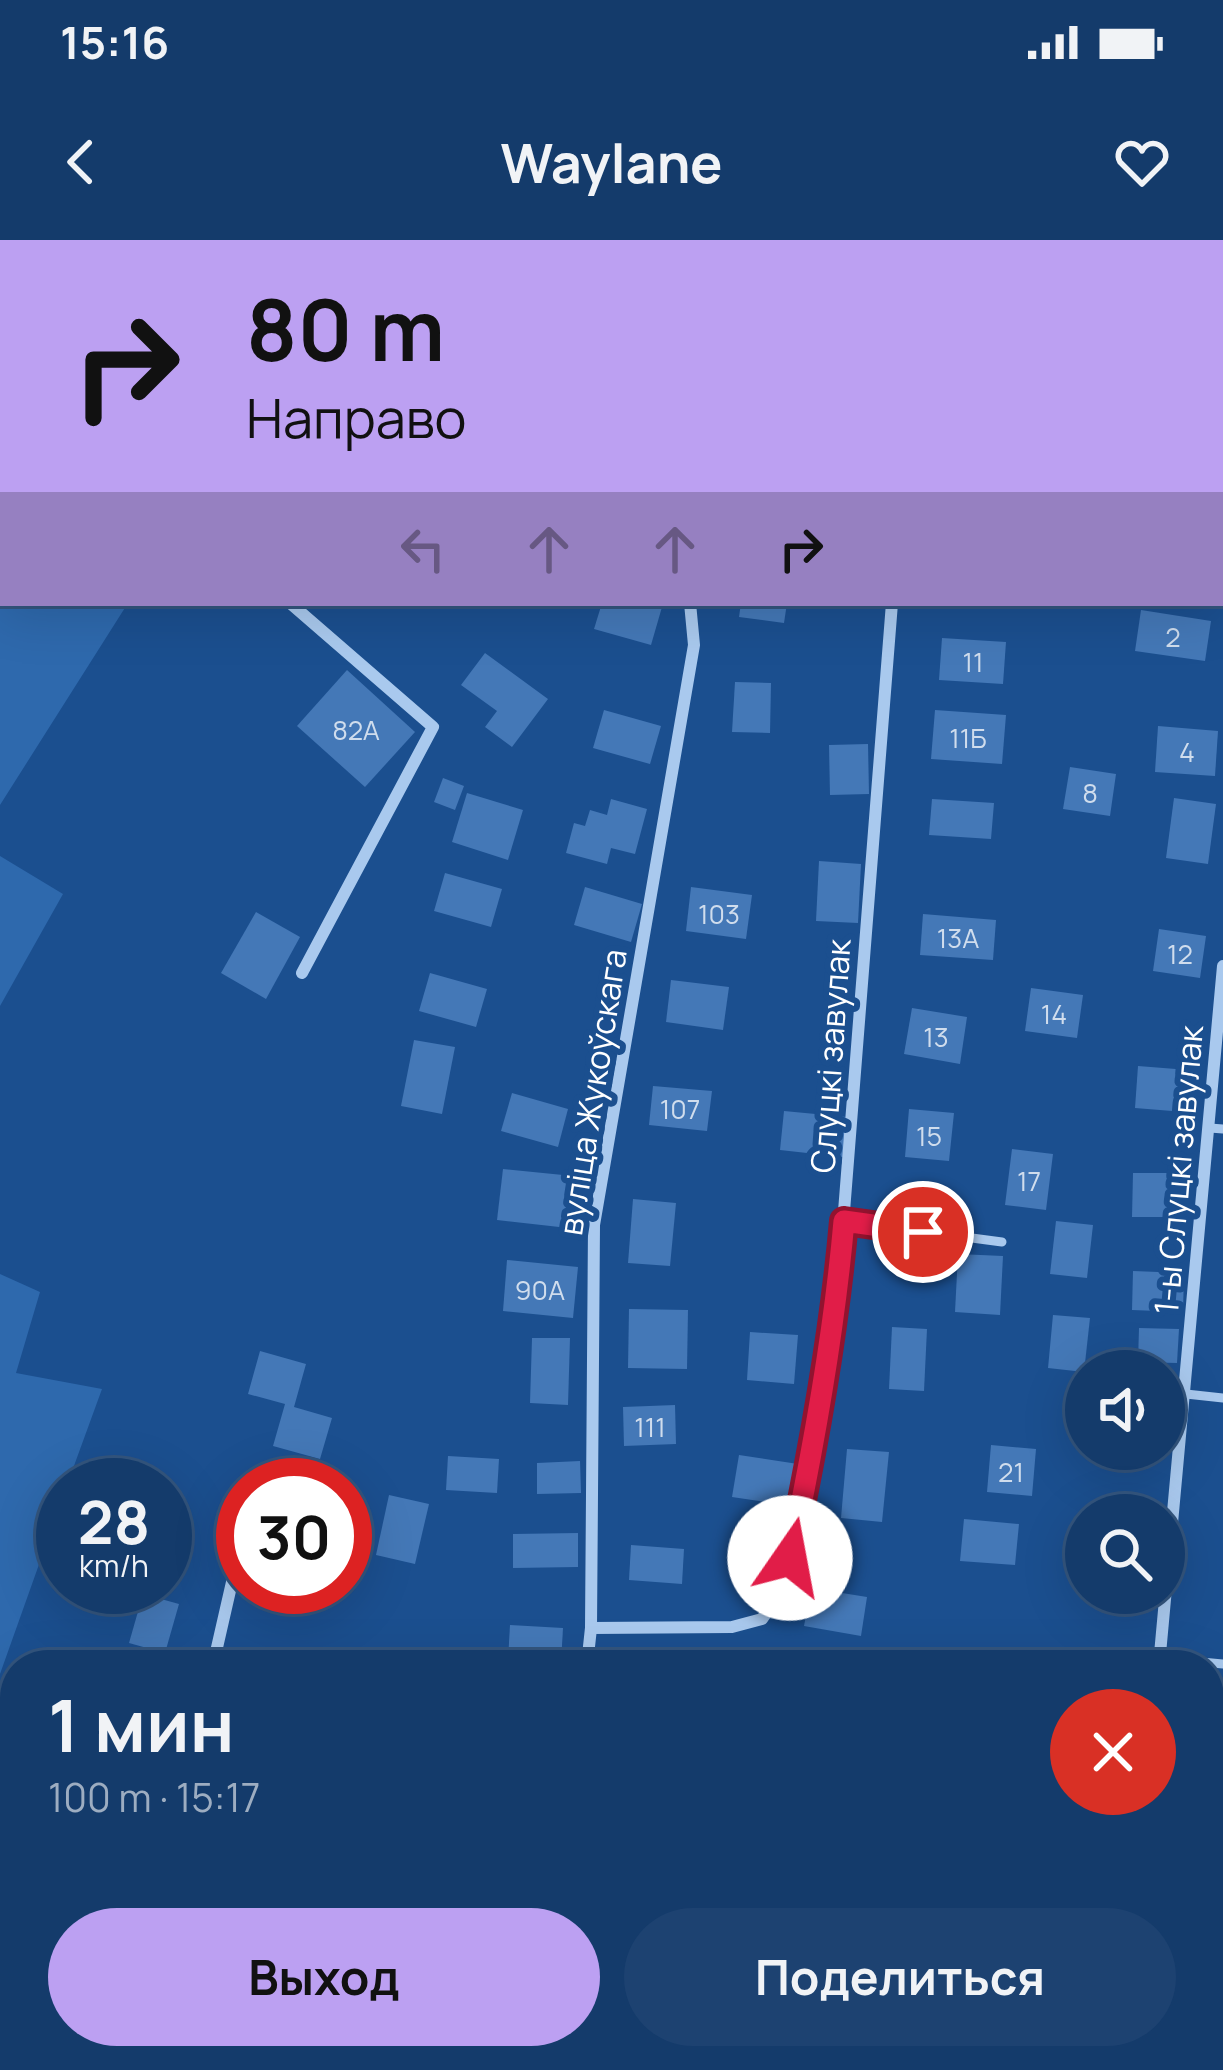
<!DOCTYPE html>
<html lang="ru">
<meta charset="utf-8">
<style>
body{margin:0;font-family:Manrope,sans-serif;background:#1d4271;color:#f1f3f6;height:100vh;display:flex;flex-direction:column;font-size:45px;white-space:nowrap}
*{box-sizing:border-box;margin:0}
p{font-size:39px;color:#9dadc1}
.icon{flex:none;width:66px;height:66px;fill:none;stroke:currentColor;stroke-width:2;stroke-linecap:round;stroke-linejoin:round}
.map{position:relative;flex:1;overflow:hidden}
.side{position:absolute;left:0px;top:1410px;width:1224px;height:420px;display:flex;flex-direction:column;background:#143b6b;border-radius:48px 48px 0 0;box-shadow:0 12px 48px #0002,0 0 0 3px #33557e}
.side>*{flex:none}
.banner{position:absolute;left:0px;top:0px;width:1224px;height:366px;box-shadow:0 12px 48px #0002,0 0 0 3px #33557e;background:#bca0f2;color:#111;overflow:hidden}
.controls{position:absolute;left:1065px;top:1110px;display:grid;gap:24px}
.controls a{display:grid;place-items:center;width:120px;height:120px;border-radius:50%;background:#143b6b;box-shadow:0 12px 48px #0002,0 0 0 3px #33557e;font-size:60px}
.speed{position:absolute;left:36px;top:1218px;display:flex;gap:24px;font-size:60px;font-weight:700;text-align:center}
.speed>*{display:grid;place-content:center;width:156px;height:156px;border-radius:50%;background:#143b6b;box-shadow:0 12px 48px #0002,0 0 0 3px #33557e;line-height:1}
.speed small{font-size:30px;font-weight:400}
.speed .limit{border:18px solid #d22;background:#fff;color:#111}
.pin{position:absolute;display:grid;place-items:center;width:102px;height:102px;color:#fff;margin:-51px;border:6px solid #fff;border-radius:50%;box-shadow:0 3px 12px #0007}
.me{position:absolute;width:132px;margin:-66px;rotate:12deg;stroke-linejoin:round;filter:drop-shadow(0 0 9px #0008)}
.turn{display:flex;align-items:center;gap:42px;height:252px;padding:0 48px;font-size:54px}
.turn .icon{width:156px;height:156px;stroke-width:2.5}
.turn b{display:block;font-size:84px;line-height:102px}
.lanes{display:flex;align-items:center;height:114px;padding:0 48px;background:#0003;justify-content:center;gap:60px;direction:ltr}
.lanes .off{opacity:.35}
.round{display:grid;place-items:center;flex:none;width:126px;height:126px;border-radius:63px;background:#1d4271}
.overview{display:flex;align-items:center;justify-content:space-between;height:204px;padding:0 48px}
h1{font-size:72px;font-weight:700;line-height:90px}
.cta{display:flex;gap:24px;margin-top:auto;padding:24px 48px}
.cta a{flex:1;height:138px;border-radius:72px;background:#bca0f2;color:#111;font-size:48px;font-weight:700;line-height:138px;text-align:center}
.cta a+a{background:#1d4271;color:#f1f3f6}
.status{display:flex;justify-content:space-between;align-items:center;height:84px;padding:0 60px;background:#143b6b;direction:ltr}
.status svg{height:33px;fill:currentColor}
header{display:flex;justify-content:space-between;align-items:center;height:156px;padding:0 48px;background:#143b6b;font-size:54px;font-weight:700}
.map>svg:first-child{display:block}
</style>
<div class="status"><b>15:16</b><svg viewBox="0 0 49 12"><path d="M0 12V9h3v3zM5 12V6h3v6zM10 12V3h3v9zM15 12V0h3v12zM26 1h20v11H26zM47 4h2v5h-2z"/></svg></div>
<header><svg class="icon" aria-label="back" viewBox="0 0 24 24"><path d="M15 5l-7 7 7 7"/></svg>Waylane<svg class="icon" aria-label="heart" viewBox="0 0 24 24"><path d="M12 20l-8-8c-3-5 5-10 8-4 3-6 11-1 8 4z"/></svg></header>
<div class="map">
<svg width="1223" height="1830" viewBox="0 0 1223 1830">
<rect width="100%" height="100%" fill="#1b4f8f"/>
<!-- green -->
<g fill="#2e69ad">
<polygon points="0,0 13,3 3,3 3,363 128,363 0,565"/>
<polygon points="0,616 63,654 0,766"/>
<polygon points="0,1034 40,1052 16,1133 102,1149 67,1245 63,1245 63,1257 0,1434"/>
<polygon points="0,1664 15,1683 15,1792 2,1811"/>
<polygon points="174,1815 493,1815 489,1830 159,1830"/>
</g>
<!-- building -->
<g fill="#4478b7">
<polygon points="602,363 646,363 662,367 651,405 594,389"/>
<polygon points="741,363 787,363 784,383 739,377"/>
<polygon points="1141,370 1211,381 1205,421 1135,411"/>
<polygon points="942,398 1006,402 1003,444 939,440"/>
<polygon points="485,413 548,459 512,507 485,487 497,471 461,445"/>
<polygon points="347,430 415,492 365,547 297,486"/>
<polygon points="735,442 771,443 770,493 732,492"/>
<polygon points="604,470 661,486 650,524 593,508"/>
<polygon points="935,470 1006,475 1002,524 931,519"/>
<polygon points="1158,486 1218,491 1215,536 1155,532"/>
<polygon points="868,504 869,554 830,555 829,505"/>
<polygon points="1070,527 1116,534 1110,576 1063,569"/>
<polygon points="443,538 464,546 455,570 434,562"/>
<polygon points="467,553 523,570 508,620 452,602"/>
<polygon points="1174,558 1216,564 1208,624 1166,618"/>
<polygon points="611,559 647,569 635,614 611,608 607,624 566,613 574,583 585,586 590,570 607,575"/>
<polygon points="932,559 994,563 991,599 929,595"/>
<polygon points="819,621 861,624 858,683 816,681"/>
<polygon points="445,633 502,649 491,687 434,671"/>
<polygon points="585,647 642,664 631,702 574,685"/>
<polygon points="691,647 752,655 746,699 686,691"/>
<polygon points="256,672 300,697 266,759 221,733"/>
<polygon points="923,674 996,680 993,720 920,715"/>
<polygon points="1159,689 1206,696 1200,738 1153,731"/>
<polygon points="430,733 487,749 476,787 419,771"/>
<polygon points="671,740 729,747 723,790 666,782"/>
<polygon points="1031,748 1083,755 1077,798 1025,791"/>
<polygon points="912,768 967,777 960,824 904,814"/>
<polygon points="414,800 455,807 442,874 401,866"/>
<polygon points="1138,826 1201,831 1197,873 1135,868"/>
<polygon points="653,846 712,851 707,891 649,885"/>
<polygon points="512,853 568,869 558,907 501,891"/>
<polygon points="909,869 954,873 949,921 905,917"/>
<polygon points="784,871 847,877 843,917 780,910"/>
<polygon points="1012,909 1053,914 1046,970 1005,965"/>
<polygon points="503,929 583,937 577,989 497,980"/>
<polygon points="1133,933 1186,933 1186,977 1132,977"/>
<polygon points="633,959 676,963 670,1026 628,1023"/>
<polygon points="1056,981 1093,985 1087,1038 1050,1034"/>
<polygon points="958,1014 1003,1016 1000,1075 955,1072"/>
<polygon points="507,1020 578,1027 573,1078 503,1071"/>
<polygon points="1133,1031 1184,1033 1183,1072 1132,1070"/>
<polygon points="629,1069 688,1070 687,1129 628,1128"/>
<polygon points="1053,1075 1090,1078 1084,1132 1048,1128"/>
<polygon points="892,1087 927,1089 924,1151 889,1149"/>
<polygon points="1139,1088 1179,1089 1177,1123 1138,1122"/>
<polygon points="750,1092 798,1095 794,1144 747,1140"/>
<polygon points="532,1098 570,1098 568,1165 530,1163"/>
<polygon points="260,1111 306,1124 294,1167 332,1178 320,1219 273,1206 285,1164 248,1154"/>
<polygon points="675,1165 676,1204 624,1206 623,1167"/>
<polygon points="991,1205 1036,1209 1032,1256 987,1252"/>
<polygon points="847,1209 889,1212 882,1282 841,1278"/>
<polygon points="739,1215 798,1224 792,1266 732,1257"/>
<polygon points="448,1216 499,1219 497,1253 446,1250"/>
<polygon points="580,1221 581,1253 537,1254 537,1223"/>
<polygon points="389,1255 429,1264 415,1324 376,1315"/>
<polygon points="964,1279 1019,1284 1015,1325 960,1321"/>
<polygon points="578,1293 578,1327 513,1328 513,1294"/>
<polygon points="1077,1303 1086,1304 1086,1349 1074,1348"/>
<polygon points="631,1305 684,1309 682,1344 629,1340"/>
<polygon points="811,1348 867,1357 861,1396 804,1386"/>
<polygon points="143,1354 179,1364 165,1413 129,1403"/>
<polygon points="510,1385 563,1388 561,1423 508,1420"/>
<polygon points="326,1407 353,1411 351,1425 323,1425"/>
<polygon points="129,1408 165,1418 163,1425 124,1425"/>
<polygon points="1209,1465 1223,1468 1223,1516 1209,1513"/>
<polygon points="1209,1606 1223,1609 1223,1644 1209,1642"/>
<polygon points="1209,1694 1223,1698 1223,1764 1209,1760"/>
</g>
<g fill="none" stroke-linecap="round" stroke-linejoin="round">
<!-- service -->
<g stroke="#a9c9ee" stroke-width="9">
<polyline points="1210,888 1223,889"/>
<polyline points="844,981 1002,1002"/>
<polyline points="1186,1154 1223,1158"/>
<polyline points="1159,1418 1223,1424"/>
</g>
<!-- minor -->
<g stroke="#a9c9ee" stroke-width="12">
<polyline points="665,0 665,3"/>
<polyline points="0,84 3,83"/>
<polyline points="1221,291 1223,291"/>
<polyline points="290,363 433,487 302,733"/>
<polyline points="591,1388 732,1387 762,1379 775,1360 790,1318 817,1195 836,1073 892,363"/>
<polyline points="213,1425 243,1294"/>
<polyline points="587,1425 591,1388 594,985 694,405 690,363"/>
<polyline points="1159,1425 1223,726"/>
<polyline points="0,1615 15,1629"/>
<polyline points="1124,1815 1173,1830"/>
<polyline points="530,1830 533,1815"/>
<polyline points="1087,1830 1092,1815"/>
</g>
</g>
<g fill="none" stroke-linecap="round" stroke-linejoin="round">
<defs>
<path id="route" d="M790,1318C814,1206 834,1095 844,981L923,992"/>
</defs>
<!-- route casing -->
<use href="#route" stroke="#92132f" stroke-width="30"/>
<!-- route -->
<use href="#route" stroke="#e11d48" stroke-width="21"/>
</g>
<g text-anchor="middle" dominant-baseline="central" stroke-width="12" stroke-linejoin="round" paint-order="stroke">
<!-- number labels -->
<g font-size="27" fill="#d0dded">
<text x="1173" y="396">2</text>
<text x="973" y="421">11</text>
<text x="356" y="489">82А</text>
<text x="968" y="497">11Б</text>
<text x="1187" y="511">4</text>
<text x="1090" y="552">8</text>
<text x="719" y="673">103</text>
<text x="958" y="697">13А</text>
<text x="1180" y="713">12</text>
<text x="1054" y="773">14</text>
<text x="936" y="796">13</text>
<text x="680" y="868">107</text>
<text x="929" y="895">15</text>
<text x="1029" y="940">17</text>
<text x="540" y="1049">90А</text>
<text x="650" y="1186">111</text>
<text x="1011" y="1231">21</text>
</g>
<!-- street labels -->
<g font-size="33" fill="#fff" stroke="#1b4f8f">
<text transform="translate(830 816) rotate(-86)">Слуцкі завулак</text>
<text transform="translate(592 852) rotate(-81)">вуліца Жукоўскага</text>
<text transform="translate(1178 930) rotate(-85)">1-ы Слуцкі завулак</text>
</g>
</g>
</svg>
<div class="controls">
<a><svg class="icon" aria-label="sound" viewBox="0 0 24 24"><path d="M4 9h4l5-4v14l-5-4H4zM17 9q2 3 0 6"/></svg></a>
<a><svg class="icon" aria-label="search" viewBox="0 0 24 24"><circle cx="10" cy="10" r="6"/><path d="M15 15l6 6"/></svg></a>
</div>
<div class="speed"><div>28<small>km/h</small></div><div class="limit">30</div></div>
<div class="pin" style="left:923px;top:992px;background:#d93025"><svg class="icon" aria-label="arrive" viewBox="0 0 24 24"><path d="M6 21V4h12l-3 4 3 4H6"/></svg></div>
<svg class="me" style="left:790px;top:1318px" viewBox="-20 -20 40 40"><circle r="19" fill="#fff"/><path d="M0-13L10 11 0 6-10 11z" fill="#e11d48"/></svg>
<div class="banner">
<div class="turn"><svg class="icon" aria-label="right" viewBox="0 0 24 24"><path d="M7 20v-9h11M14 6l5 5-5 5"/></svg><div><b>80 m</b>Направо</div></div>
<div class="lanes"><svg class="icon off" aria-label="left" viewBox="0 0 24 24"><path d="M17 20v-9H6M10 6l-5 5 5 5"/></svg><svg class="icon off" aria-label="ahead" viewBox="0 0 24 24"><path d="M12 20V5M6 11l6-6 6 6"/></svg><svg class="icon off" aria-label="ahead" viewBox="0 0 24 24"><path d="M12 20V5M6 11l6-6 6 6"/></svg><svg class="icon" aria-label="right" viewBox="0 0 24 24"><path d="M7 20v-9h11M14 6l5 5-5 5"/></svg></div>
</div>
<section class="side">
<div class="overview"><div><h1>1 мин</h1><p>100 m · 15:17</p></div><a class="round" style="background:#d93025;color:#fff"><svg class="icon" aria-label="close" viewBox="0 0 24 24"><path d="M6 6l12 12M18 6L6 18"/></svg></a></div>
<div class="cta"><a>Выход</a><a>Поделиться</a></div>
</section>
</div>
